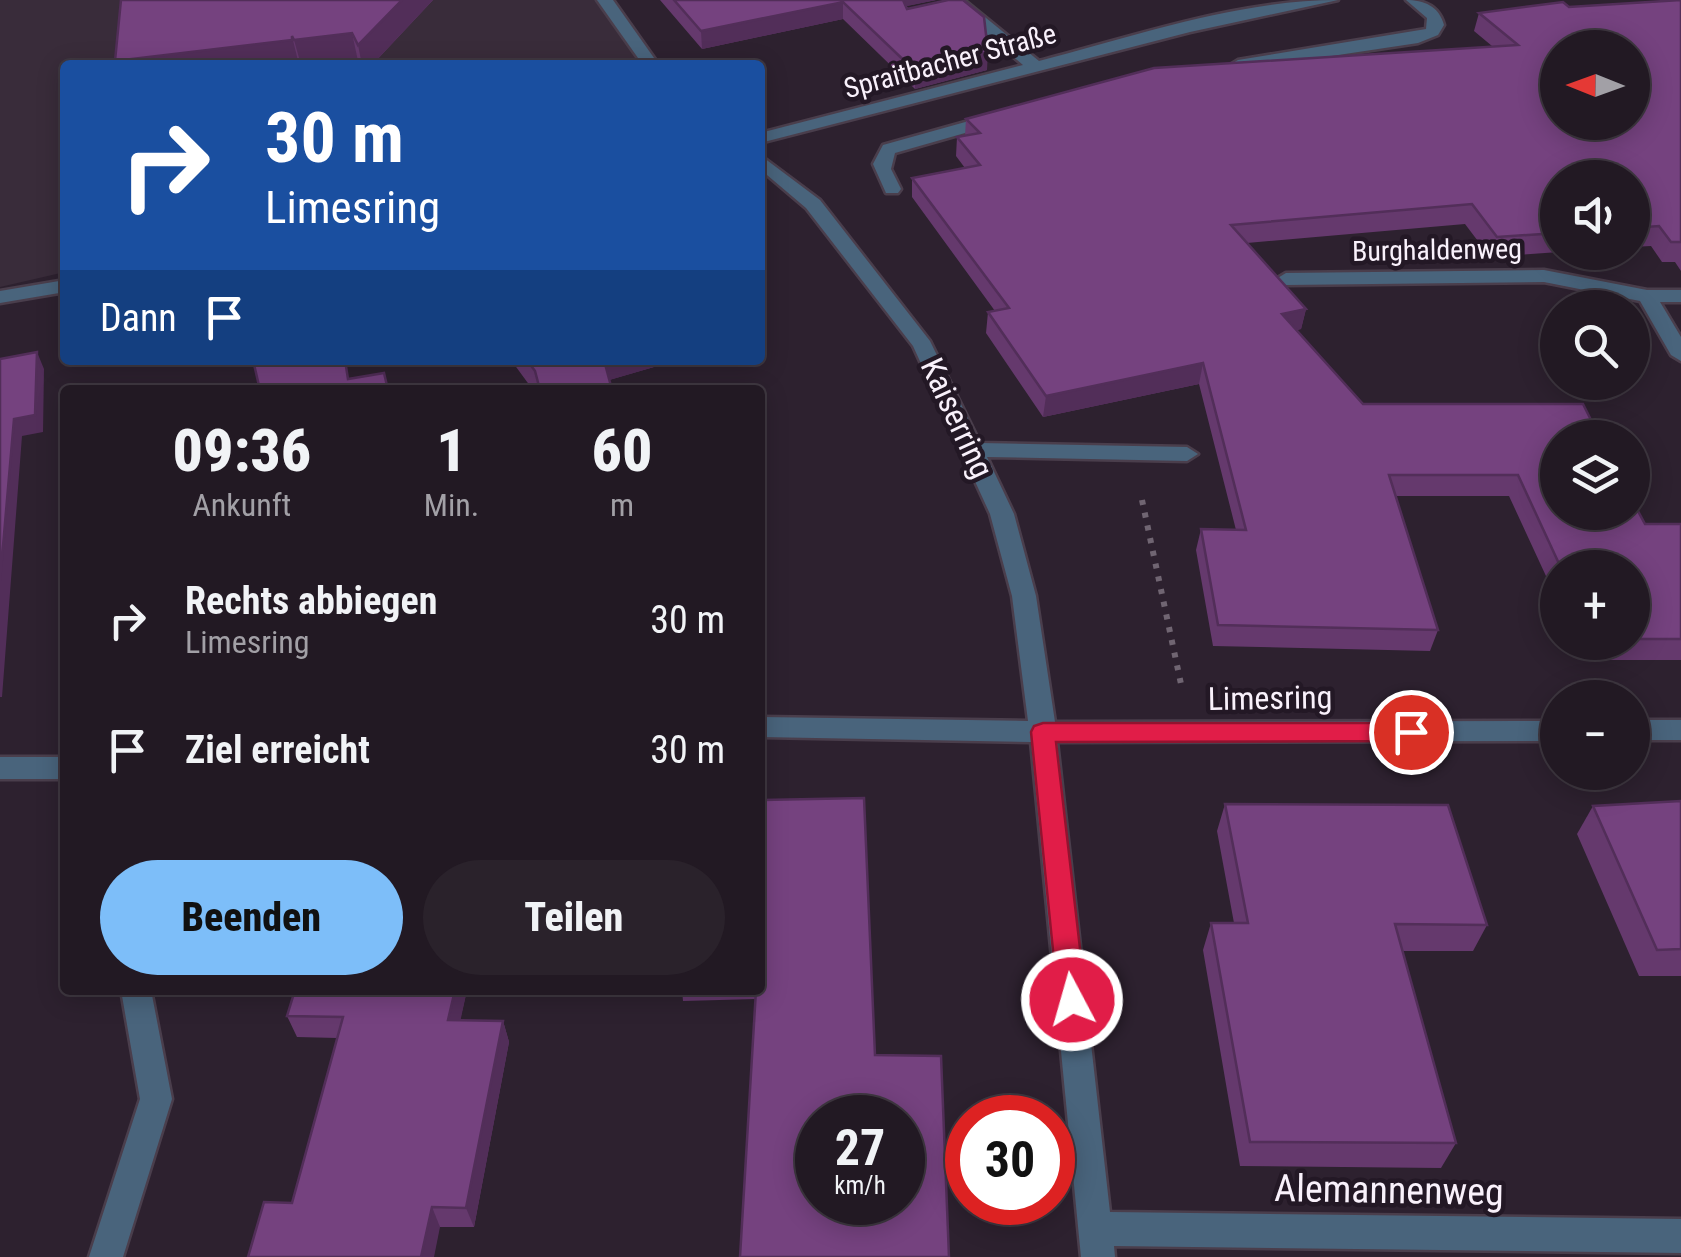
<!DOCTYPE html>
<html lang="de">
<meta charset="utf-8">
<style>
body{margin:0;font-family:"Roboto Condensed",sans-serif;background:#2a222b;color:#f1f3f6;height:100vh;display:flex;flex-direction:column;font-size:38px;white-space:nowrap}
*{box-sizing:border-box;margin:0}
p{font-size:32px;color:#a2a0a6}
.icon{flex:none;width:55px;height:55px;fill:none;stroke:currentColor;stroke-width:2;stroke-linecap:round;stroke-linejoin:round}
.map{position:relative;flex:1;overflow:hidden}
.sheet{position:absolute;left:60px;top:385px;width:705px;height:610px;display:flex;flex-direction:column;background:#221923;border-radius:10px;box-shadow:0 5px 25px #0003,0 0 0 2px #3f3841}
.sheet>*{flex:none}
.guide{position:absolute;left:60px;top:60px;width:705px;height:305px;border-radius:10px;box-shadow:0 5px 25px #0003,0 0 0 2px #3f3841;background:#1a4fa0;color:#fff;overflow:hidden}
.needle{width:65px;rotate:271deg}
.buttons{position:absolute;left:1540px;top:30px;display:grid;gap:20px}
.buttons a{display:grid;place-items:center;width:110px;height:110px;border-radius:50%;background:#221923;box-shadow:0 5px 25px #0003,0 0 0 2px #3f3841;font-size:50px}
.speed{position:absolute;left:795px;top:1095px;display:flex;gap:20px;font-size:50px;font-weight:700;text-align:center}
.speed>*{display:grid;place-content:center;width:130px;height:130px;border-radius:50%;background:#221923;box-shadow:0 5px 25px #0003,0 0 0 2px #3f3841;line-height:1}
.speed small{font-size:25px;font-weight:400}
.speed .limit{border:15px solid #d22;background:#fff;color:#111}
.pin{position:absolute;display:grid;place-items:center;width:85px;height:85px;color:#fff;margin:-42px;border:5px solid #fff;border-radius:50%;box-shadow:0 2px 10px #0007}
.me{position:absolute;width:110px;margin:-55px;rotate:354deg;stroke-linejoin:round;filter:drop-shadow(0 0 8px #0008)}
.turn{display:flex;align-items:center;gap:35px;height:210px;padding:0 40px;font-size:45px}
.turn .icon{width:130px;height:130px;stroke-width:2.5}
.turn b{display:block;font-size:70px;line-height:85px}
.then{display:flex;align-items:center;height:95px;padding:0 40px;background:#0003;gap:20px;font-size:38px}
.eta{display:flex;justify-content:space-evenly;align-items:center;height:170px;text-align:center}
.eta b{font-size:60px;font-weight:800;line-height:70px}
.button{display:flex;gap:20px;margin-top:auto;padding:20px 40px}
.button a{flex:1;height:115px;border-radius:60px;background:#7dbef9;color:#111;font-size:40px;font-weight:800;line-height:115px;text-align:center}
.button a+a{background:#2a222b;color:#f1f3f6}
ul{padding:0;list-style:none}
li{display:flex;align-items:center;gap:30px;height:130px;padding:0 40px}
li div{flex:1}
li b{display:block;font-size:38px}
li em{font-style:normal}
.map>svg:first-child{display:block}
</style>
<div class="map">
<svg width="1681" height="1257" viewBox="0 0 1681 1257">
<rect width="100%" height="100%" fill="#2d212f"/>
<!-- industrial -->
<polygon fill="#392c3a" points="0,0 614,0 642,65 65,65 65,272 0,287"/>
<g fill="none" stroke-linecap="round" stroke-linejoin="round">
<defs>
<g id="minor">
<polygon points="597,0 613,0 659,65 643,65"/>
<path d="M947,0H964L1039,61C1135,36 1238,0 1338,0L1190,32L760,143V133L1023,65Z"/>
<path d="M1406,0C1424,0 1439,6 1444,25L1438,35L1418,43L1238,70L1230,65L1238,60L1426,29L1427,18Z"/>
<polygon points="994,114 1000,115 1000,123 895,153 891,169 901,189 898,193 886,193 873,164 883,145"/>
<polygon points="760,155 820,200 930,341 980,443 1187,447 1198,454 1187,461 987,457 1014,514 1036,596 1055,722 1558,721 1558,741 1057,742 1110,1212 1681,1219 1681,1253 1114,1246 1115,1257 1081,1257 1031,742 760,737 760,717 1028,721 1012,596 990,514 913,346 806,208 760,169"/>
<polygon points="1544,270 1647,290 1681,290 1681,302 1660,302 1681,337 1681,361 1671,355 1640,301 1544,282 1286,285 1276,279 1286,273"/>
<polygon points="65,280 65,292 0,303 0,291"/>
<rect x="1632" y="720" width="49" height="20"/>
<rect x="0" y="757" width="65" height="22"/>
<polygon points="121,990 151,990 172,1099 123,1257 89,1257 140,1099"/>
</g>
</defs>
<!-- minor casing -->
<use href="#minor" stroke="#4a3e4c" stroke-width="5"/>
<!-- path -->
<polyline stroke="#706572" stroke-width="6" stroke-dasharray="5 8" stroke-linecap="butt" points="1142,500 1181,684"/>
<!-- minor -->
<use href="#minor" fill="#49647c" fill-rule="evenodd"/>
</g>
<!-- wall -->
<g fill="#65396d">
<polygon points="121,0 433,0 372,65 360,65 358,61 324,65 116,65"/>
<polygon points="660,0 936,0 906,6 987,70 915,89 843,19 702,49"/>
<polygon points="1681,0 1681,271 1675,262 1662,262 1651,246 1632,247 1632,178 1558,178 1558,252 1559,252 1490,257 1465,224 1247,243 1306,309 1301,329 1297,330 1363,404 1645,524 1681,524 1681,660 1584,660 1576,642 1632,642 1632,568 1558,568 1558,602 1509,496 1395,496 1438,630 1430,651 1213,646 1196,550 1201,529 1236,530 1199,384 1043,417 986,333 988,312 995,311 912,197 912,178 965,168 956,156 957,137 965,136 966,119 1492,46 1474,31 1479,13"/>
<polygon points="511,360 678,360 609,380 612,390 533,390"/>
<polygon points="1681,801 1681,976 1639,976 1577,834 1593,806"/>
<polygon points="1225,804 1487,925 1473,951 1402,951 1456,1143 1441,1168 1240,1166 1203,950 1211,923 1234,923 1217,831"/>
<polygon points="295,990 467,990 460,1020 503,1021 509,1042 474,1227 440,1227 292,1203 337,1038 297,1037 287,1016"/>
<polygon points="682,990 760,990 875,1055 949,1257 756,999 683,1001"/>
</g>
<!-- shaded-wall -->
<g fill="#522e59">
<polygon points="402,0 433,0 372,65 362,65 358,45"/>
<polygon points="898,0 936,0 898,8"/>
<polygon points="843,2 843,19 702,49 701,31"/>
<polygon points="352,33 358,61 324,65 301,65 294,40"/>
<polygon points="292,36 299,65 116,65 115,61"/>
<polygon points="988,52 987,70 915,89 915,71"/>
<polygon points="1306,309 1301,329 1278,334 1282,314"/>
<polygon points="37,352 44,369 43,432 22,436 2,697 0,697 0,581 14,419"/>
<polygon points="603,360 678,360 606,381"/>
<polygon points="1203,363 1199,384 1043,417 1046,396"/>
<polygon points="455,990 467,990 456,1041 448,1020"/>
<polygon points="503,1021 509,1042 474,1227 466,1208"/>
<polygon points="432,1207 440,1227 434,1257 421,1257"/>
</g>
<!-- building -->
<g fill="#75427f" stroke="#522e59" stroke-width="2.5" fill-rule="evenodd">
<polygon points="121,0 402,0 358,45 352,33 294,40 292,36 292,40 115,61"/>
<polygon points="674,0 903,0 907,9 948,0 963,0 984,17 988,52 915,71 843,2 701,31"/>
<path d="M1681,0V242H1671L1659,226L1632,228V178H1558V233L1497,237L1472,204L1231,225L1306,309L1282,314L1363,404H1583L1600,438H1558V512H1632V500L1645,524H1681V639H1632V568H1561L1518,475H1389L1438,630L1218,625L1201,529L1246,530L1203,363L1046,396L988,312L1009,308L912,178L980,165L957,137L980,133L966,119L1154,68L1518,45L1479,13L1563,2L1569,7ZM1558,48H1632V122H1558Z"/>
<polygon points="37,352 35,415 14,419 0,581 0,359"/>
<polygon points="253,360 345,360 348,379 384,373 388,390 260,390"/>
<polygon points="527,360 604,360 612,390 540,390 535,371"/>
<path d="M864,798L875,1055L941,1056L949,1257H740L756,990H760V800ZM818,1118H902V1202H818Z"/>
<polygon points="1681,801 1681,949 1657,950 1593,806"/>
<polygon points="1225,804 1448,805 1487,925 1395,924 1456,1143 1250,1142 1211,923 1248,923"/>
<polygon points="295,990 455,990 448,1020 503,1021 466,1208 432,1207 421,1257 248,1257 264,1202 292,1203 343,1017 287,1016"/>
</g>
<!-- route -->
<polygon fill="#e11d48" stroke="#92132f" stroke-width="2.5" points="1043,723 1411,723 1420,725 1423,732 1420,739 1411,741 1056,742 1086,1000 1082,1009 1072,1012 1062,1009 1058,1000 1031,732 1034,726"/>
<g text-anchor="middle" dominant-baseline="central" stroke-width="9" stroke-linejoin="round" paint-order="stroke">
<!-- far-street labels -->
<g font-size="28" fill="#f9f1fb" stroke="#231825">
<text transform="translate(950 61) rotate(-15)">Spraitbacher Straße</text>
<text transform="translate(1437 250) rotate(-1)">Burghaldenweg</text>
</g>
<!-- street labels -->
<g font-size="32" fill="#f9f1fb" stroke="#231825">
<text transform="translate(957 418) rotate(65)">Kaiserring</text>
<text transform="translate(1270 698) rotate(-1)">Limesring</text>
</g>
<!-- near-street labels -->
<g font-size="38" fill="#f9f1fb" stroke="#231825">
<text transform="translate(1389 1190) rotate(1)">Alemannenweg</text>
</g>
</g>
</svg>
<div class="buttons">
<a><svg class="needle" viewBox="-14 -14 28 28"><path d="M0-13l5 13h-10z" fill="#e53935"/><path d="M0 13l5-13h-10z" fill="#a2a0a6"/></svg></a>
<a><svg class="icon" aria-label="sound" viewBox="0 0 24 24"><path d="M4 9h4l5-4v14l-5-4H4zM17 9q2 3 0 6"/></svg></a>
<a><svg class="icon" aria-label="search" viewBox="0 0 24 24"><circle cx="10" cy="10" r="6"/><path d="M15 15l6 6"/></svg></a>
<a><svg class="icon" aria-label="layers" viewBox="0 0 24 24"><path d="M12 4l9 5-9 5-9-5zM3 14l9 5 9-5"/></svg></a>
<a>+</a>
<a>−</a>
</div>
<div class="speed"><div>27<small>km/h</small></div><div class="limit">30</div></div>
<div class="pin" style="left:1411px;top:732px;background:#d93025"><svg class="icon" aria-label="arrive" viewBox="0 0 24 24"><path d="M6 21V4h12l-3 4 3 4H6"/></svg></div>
<svg class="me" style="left:1072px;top:1000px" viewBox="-20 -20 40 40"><circle r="17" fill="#e11d48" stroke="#fff" stroke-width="3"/><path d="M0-11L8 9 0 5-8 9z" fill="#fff"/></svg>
<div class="guide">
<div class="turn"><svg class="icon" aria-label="right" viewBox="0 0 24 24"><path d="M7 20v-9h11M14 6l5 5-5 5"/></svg><div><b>30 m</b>Limesring</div></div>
<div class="then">Dann<svg class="icon" aria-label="arrive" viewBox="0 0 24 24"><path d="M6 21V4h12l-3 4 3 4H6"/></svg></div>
</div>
<section class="sheet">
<div class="eta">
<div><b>09:36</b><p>Ankunft</p></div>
<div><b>1</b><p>Min.</p></div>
<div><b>60</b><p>m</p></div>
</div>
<ul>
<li><svg class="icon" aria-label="right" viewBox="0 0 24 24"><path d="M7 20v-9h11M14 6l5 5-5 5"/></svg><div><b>Rechts abbiegen</b><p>Limesring</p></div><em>30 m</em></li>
<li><svg class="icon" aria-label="arrive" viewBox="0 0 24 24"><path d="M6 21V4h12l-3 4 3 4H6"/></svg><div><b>Ziel erreicht</b></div><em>30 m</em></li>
</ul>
<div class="button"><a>Beenden</a><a>Teilen</a></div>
</section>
</div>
